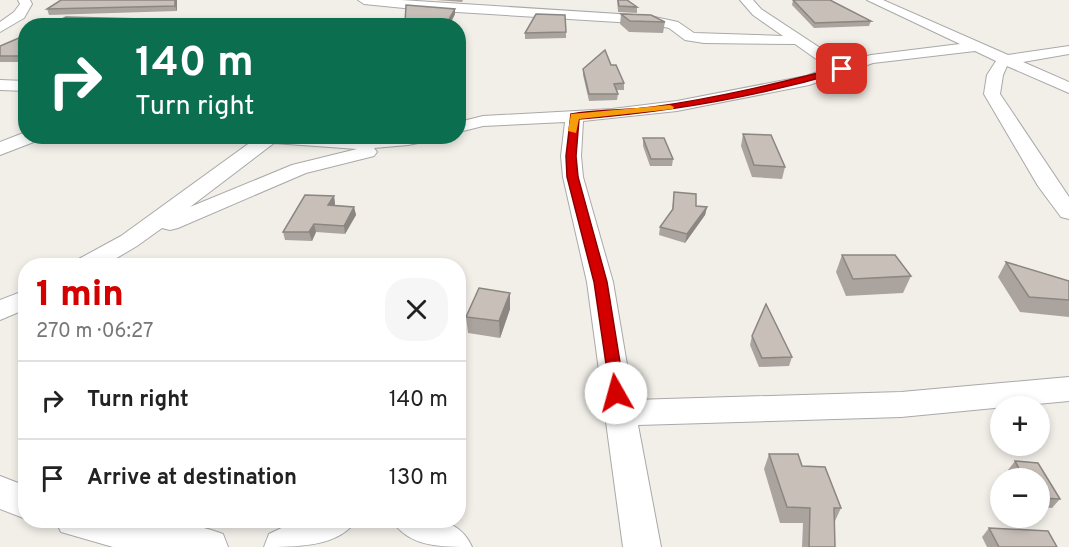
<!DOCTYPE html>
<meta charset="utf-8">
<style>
body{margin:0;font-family:Overpass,sans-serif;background:#f6f6f6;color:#222;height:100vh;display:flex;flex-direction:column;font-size:22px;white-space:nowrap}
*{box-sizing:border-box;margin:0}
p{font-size:20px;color:#767676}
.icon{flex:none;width:33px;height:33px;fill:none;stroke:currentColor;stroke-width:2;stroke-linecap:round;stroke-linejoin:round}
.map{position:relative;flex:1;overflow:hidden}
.drawer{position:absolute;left:18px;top:258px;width:448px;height:270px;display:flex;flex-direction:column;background:#fff;border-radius:24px;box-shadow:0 3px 9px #0003}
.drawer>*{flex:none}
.hud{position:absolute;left:18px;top:18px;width:448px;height:126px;border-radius:24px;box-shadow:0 3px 9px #0003;background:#0b6e4f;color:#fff;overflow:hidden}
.buttons{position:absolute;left:990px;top:396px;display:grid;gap:12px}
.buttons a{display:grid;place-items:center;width:60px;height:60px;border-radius:50%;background:#fff;box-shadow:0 3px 9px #0003;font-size:30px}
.pin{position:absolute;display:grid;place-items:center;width:51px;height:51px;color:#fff;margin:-26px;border-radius:12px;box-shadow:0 3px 9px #0006}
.me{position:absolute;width:66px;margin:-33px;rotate:353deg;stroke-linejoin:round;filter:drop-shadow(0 0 4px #0008)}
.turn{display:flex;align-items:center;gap:21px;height:126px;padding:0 18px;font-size:27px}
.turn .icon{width:78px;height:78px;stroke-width:2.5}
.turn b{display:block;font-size:42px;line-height:51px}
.round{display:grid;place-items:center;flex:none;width:63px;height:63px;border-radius:24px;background:#f6f6f6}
.summary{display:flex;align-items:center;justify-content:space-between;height:102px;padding:0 18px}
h1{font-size:36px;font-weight:800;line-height:45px;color:#d40000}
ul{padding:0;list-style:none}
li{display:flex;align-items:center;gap:18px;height:78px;padding:0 18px;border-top:2px solid #e0e0e0}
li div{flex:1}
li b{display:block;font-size:22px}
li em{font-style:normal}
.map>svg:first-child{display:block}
</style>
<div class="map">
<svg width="1069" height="547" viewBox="0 0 1069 547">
<rect width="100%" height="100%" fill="#f2efe9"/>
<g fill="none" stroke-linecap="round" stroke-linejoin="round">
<defs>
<g id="minor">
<polygon points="18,0 30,0 32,4 24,18 0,32 0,22 14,12 20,4"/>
<polygon points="358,0 401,0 650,16 678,22 694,33 783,36 753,15 740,0 753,0 761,9 843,63 871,55 960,44 867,0 883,0 1008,55 1069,46 1069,54 1023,62 1069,82 1069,93 1007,66 1003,75 1000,94 1069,197 1069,219 1061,217 1038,186 984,94 987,75 996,61 975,51 873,63 809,85 677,111 583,121 581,156 583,177 613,282 633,400 901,392 1069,377 1069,401 901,417 638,425 661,547 623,547 587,282 563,177 561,156 565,122 483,126 459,132 459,122 483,116 612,109 677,101 806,76 829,68 795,44 704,43 685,40 669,28 650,24 424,10 364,4"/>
<polygon points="0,80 26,81 26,91 0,90"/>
<polygon points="26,132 26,136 41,136 39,140 0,155 0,142"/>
<path d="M259,136H435L433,140L408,145L374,148L377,152L374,156L306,173L178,228L170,230L162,228L137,246L103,266H72L75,261L121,236ZM274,143L357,149L292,165L190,207Z"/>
<polygon points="26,290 26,309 0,320 0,300"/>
<polygon points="0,476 26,486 26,519 0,509"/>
<path d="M55,520C110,520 171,514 223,534L228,547H113L61,532Z"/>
<path d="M298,520H356C340,547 295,547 264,547L269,534Z"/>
<path d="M392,520C424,520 457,513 472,547C441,547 408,547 392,520Z"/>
</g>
</defs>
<!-- minor casing -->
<use href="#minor" stroke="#a9a9a9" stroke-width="2"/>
<!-- minor -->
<use href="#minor" fill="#fff" fill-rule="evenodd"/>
</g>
<!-- wall -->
<g fill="#aba49e">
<polygon points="177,0 177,11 49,15 47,9"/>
<polygon points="436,0 463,0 462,2"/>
<polygon points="617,0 627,0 637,7 637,13 618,12"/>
<polygon points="793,0 871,21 869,26 814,28 792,5"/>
<polygon points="455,14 449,26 405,26 405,23"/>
<polygon points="621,14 665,22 663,33 629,32 620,24"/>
<polygon points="566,32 566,38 525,39 525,33"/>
<polygon points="26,35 26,62 0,62 0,46"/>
<polygon points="611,65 624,83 624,90 617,90 618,94 617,100 589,101 583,75 583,69"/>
<polygon points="743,134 785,167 782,179 752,177 741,146"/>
<polygon points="643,138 673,159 672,166 650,166 643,146"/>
<polygon points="674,192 696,206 707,207 705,215 685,243 659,235 660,227 672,210"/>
<polygon points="334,196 335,204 334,206 354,207 356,215 345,234 316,232 312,241 285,240 283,232"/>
<polygon points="842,255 911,276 903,293 846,296 836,272"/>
<polygon points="1006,262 1069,281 1069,317 1020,312 998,277"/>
<polygon points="510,293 510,309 500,338 468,333 466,317"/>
<polygon points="752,336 792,357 789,366 759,367 750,345"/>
<polygon points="769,454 802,466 841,508 835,521 835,547 802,547 803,523 780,523 764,469"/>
<polygon points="1015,461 1038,463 1060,499 1052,508 1040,507 1040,478 1012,478 1008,470"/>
<polygon points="989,528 1057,547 987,547 982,537"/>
</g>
<!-- shaded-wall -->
<g fill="#8b8681">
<polygon points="175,0 177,0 177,11 175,6"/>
<polygon points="455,9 455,14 449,26 445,26"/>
<polygon points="141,19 143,25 141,26 129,26"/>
<polygon points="334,196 335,204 330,213 328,205"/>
<polygon points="354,207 356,215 345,234 344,226"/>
<polygon points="707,207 705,215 685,243 687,234"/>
<polygon points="314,224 316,232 312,241 309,232"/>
<polygon points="510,293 510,309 500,338 499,321"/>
</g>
<!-- building -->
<g fill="#c7bfb8" stroke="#8b8681" stroke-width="1.5">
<polygon points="61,0 175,0 175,6 47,9"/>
<polygon points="618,0 627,0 637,7 619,6"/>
<polygon points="793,0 830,0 871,21 815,23"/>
<polygon points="406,5 455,9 445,26 418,26 420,22 405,23"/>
<polygon points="536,14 565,15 566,32 525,33"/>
<polygon points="621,14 651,15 665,22 630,21"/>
<polygon points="66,17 141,19 129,26 47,26"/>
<polygon points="26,35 26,56 0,56 0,46"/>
<polygon points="605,50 611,65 616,65 624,83 614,84 618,94 589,94 583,69"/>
<polygon points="743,134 771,135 785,167 754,165"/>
<polygon points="643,138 664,138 673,159 651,159"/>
<polygon points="674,192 696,194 696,206 707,207 687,234 660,227 673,209"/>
<polygon points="305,195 334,196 328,205 354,207 344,226 314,224 309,232 283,232"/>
<polygon points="842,255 895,255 911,276 853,279"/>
<polygon points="1006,262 1069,281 1069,300 1029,297"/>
<polygon points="479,288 510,293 499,321 466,317"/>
<polygon points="766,304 792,357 762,358 752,336"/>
<polygon points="769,454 798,454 802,466 825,467 841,508 834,508 835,547 809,547 810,508 787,507"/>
<polygon points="1015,461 1038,463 1060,499 1040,498 1040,478 1024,478"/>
<polygon points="989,528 1048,531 1057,547 999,547"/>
</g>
<!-- route -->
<path fill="#d40000" stroke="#8a0000" stroke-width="1.5" d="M842,67H844V71C757,97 669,112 579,119L576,156L578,177L607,282L625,393L622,398L616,400L611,398L594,282L567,177L566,156L571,114C597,109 626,111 653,107C717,98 779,83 842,67Z"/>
<!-- slow -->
<polygon fill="#f59e0b" points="670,105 674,107 673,109 579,119 576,133 568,131 571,114"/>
</svg>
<div class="buttons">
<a>+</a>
<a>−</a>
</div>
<div class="pin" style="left:842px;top:69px;background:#d93025"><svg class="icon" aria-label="arrive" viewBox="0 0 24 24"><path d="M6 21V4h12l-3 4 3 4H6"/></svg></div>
<svg class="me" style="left:616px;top:393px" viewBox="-20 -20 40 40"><circle r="19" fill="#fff"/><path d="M0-13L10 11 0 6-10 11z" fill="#d40000"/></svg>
<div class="hud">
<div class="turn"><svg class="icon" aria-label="right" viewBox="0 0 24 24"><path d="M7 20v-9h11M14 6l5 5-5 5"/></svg><div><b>140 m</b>Turn right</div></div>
</div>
<section class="drawer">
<div class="summary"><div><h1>1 min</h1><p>270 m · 06:27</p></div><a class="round"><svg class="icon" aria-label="close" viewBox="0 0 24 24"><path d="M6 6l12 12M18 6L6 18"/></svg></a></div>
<ul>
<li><svg class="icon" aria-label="right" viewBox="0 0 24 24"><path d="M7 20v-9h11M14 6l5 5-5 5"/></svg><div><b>Turn right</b></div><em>140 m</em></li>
<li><svg class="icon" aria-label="arrive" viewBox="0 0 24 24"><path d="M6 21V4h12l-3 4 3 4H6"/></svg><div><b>Arrive at destination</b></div><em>130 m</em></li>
</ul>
</section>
</div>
